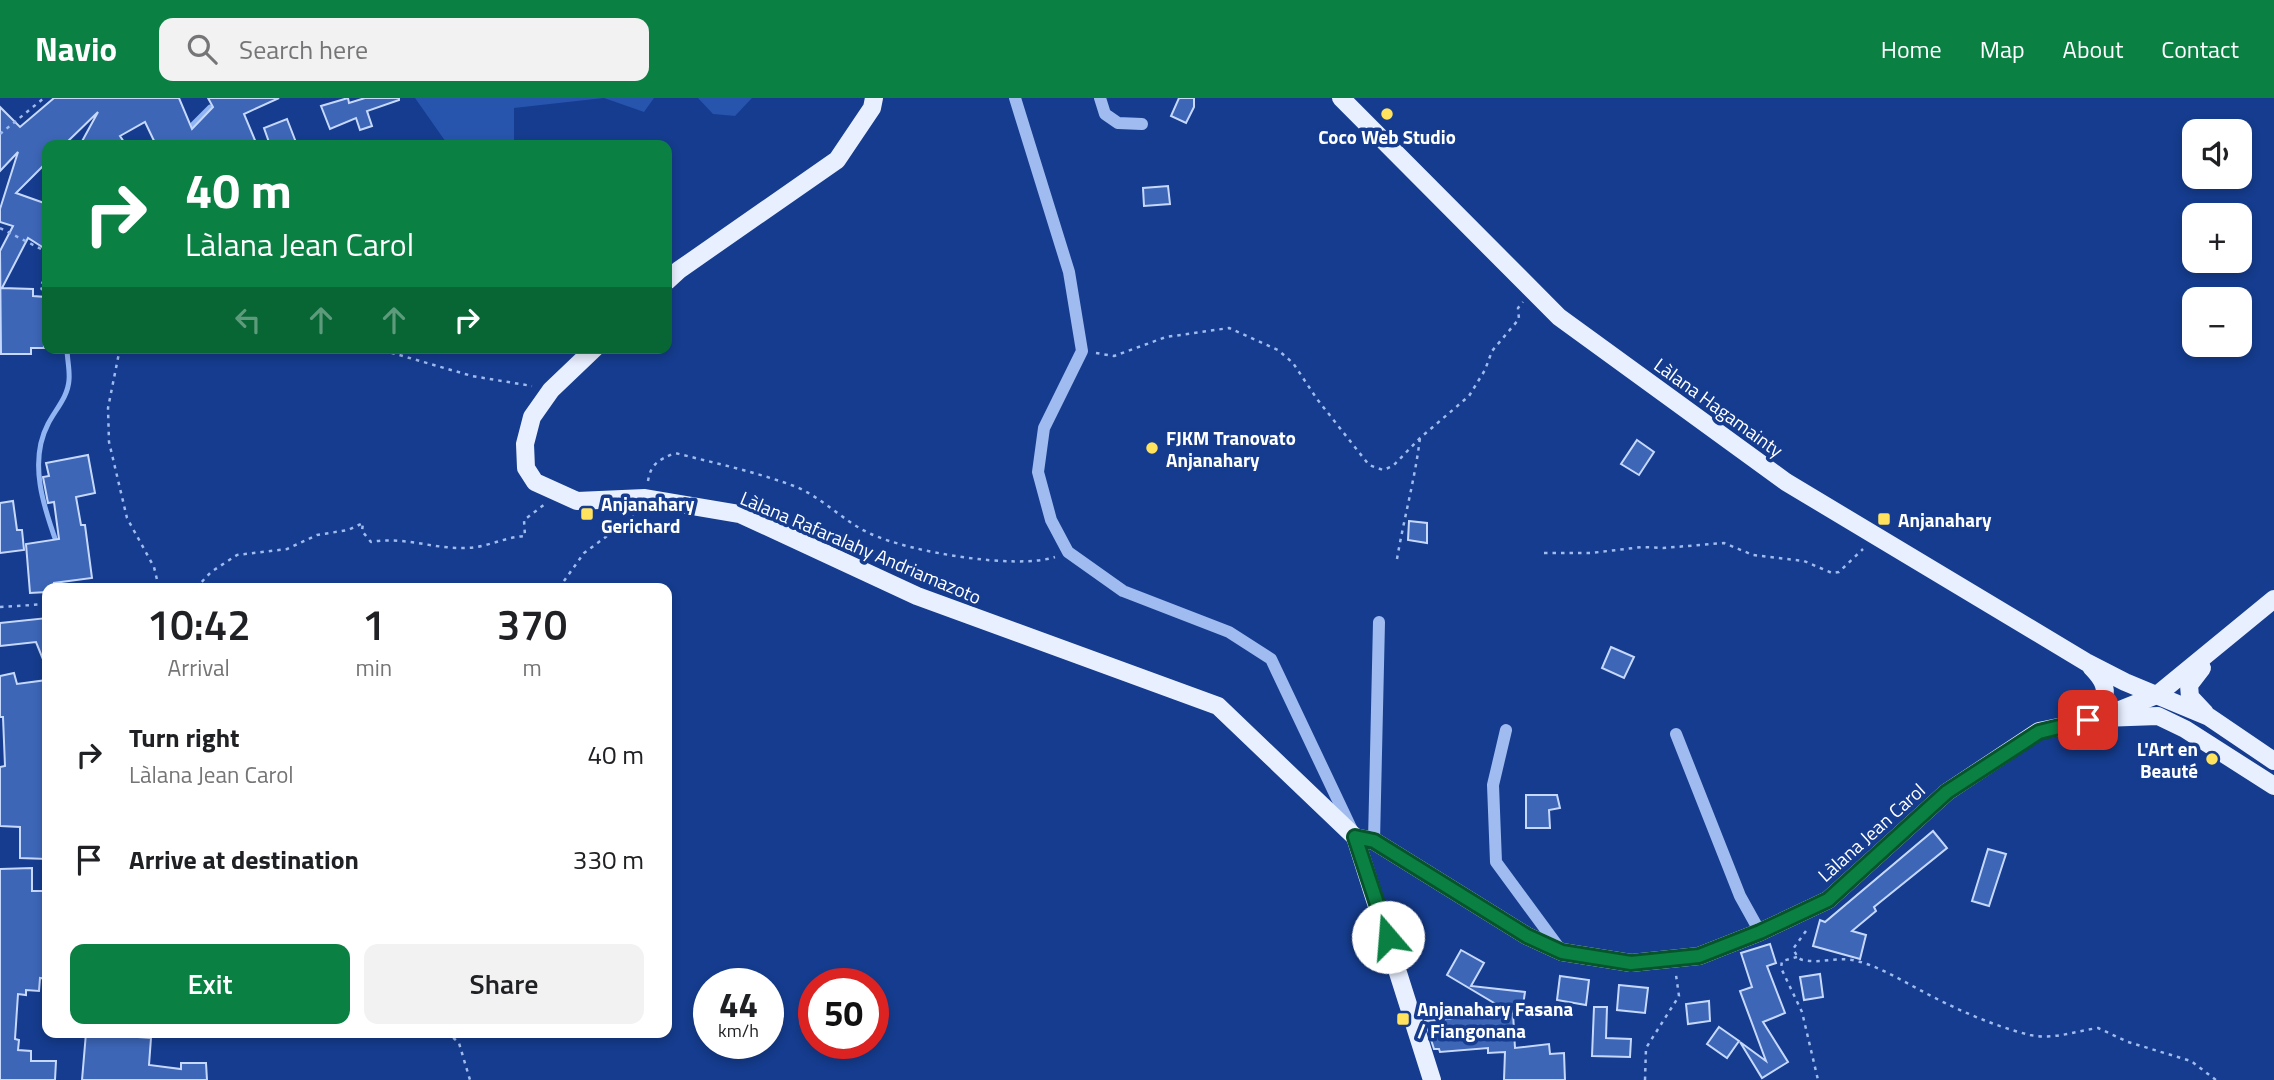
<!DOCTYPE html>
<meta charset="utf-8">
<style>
body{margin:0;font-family:"Titillium Web",sans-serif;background:#f2f2f2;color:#202124;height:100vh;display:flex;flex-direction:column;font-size:26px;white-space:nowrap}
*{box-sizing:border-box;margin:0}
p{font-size:23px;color:#757577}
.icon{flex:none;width:38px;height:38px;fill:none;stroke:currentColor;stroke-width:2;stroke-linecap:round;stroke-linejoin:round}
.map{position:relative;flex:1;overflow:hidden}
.details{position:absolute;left:42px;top:485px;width:630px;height:455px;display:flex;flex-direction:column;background:#fff;border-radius:14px;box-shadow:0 4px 10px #0003}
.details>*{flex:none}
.guide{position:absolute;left:42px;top:42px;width:630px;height:214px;border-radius:14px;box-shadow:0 4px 10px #0003;background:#0b8043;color:#fff;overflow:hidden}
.fabs{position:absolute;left:2182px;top:21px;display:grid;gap:14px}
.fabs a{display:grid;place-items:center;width:70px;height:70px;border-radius:14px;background:#fff;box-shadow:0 4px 10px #0003;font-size:35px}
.speed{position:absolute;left:693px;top:870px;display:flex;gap:14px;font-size:35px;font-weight:700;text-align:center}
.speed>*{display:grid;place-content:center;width:91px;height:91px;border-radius:50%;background:#fff;box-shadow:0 4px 10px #0003;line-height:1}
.speed small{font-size:18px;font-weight:400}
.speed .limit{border:10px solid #d22;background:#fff;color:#111}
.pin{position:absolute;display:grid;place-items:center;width:60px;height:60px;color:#fff;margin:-30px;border-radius:14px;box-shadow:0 4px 10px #0006}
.me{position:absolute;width:77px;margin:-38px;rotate:342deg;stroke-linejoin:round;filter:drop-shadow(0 0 5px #0008)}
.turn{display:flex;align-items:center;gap:24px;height:147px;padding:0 28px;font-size:32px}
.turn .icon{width:91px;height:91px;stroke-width:2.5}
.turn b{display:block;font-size:49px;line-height:60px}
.lanes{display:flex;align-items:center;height:66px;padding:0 28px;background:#0003;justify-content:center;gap:35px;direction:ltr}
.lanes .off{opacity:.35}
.eta{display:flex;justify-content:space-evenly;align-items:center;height:119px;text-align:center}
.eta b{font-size:42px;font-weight:600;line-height:49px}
.primary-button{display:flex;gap:14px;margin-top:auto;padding:14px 28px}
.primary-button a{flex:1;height:80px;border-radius:14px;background:#0b8043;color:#fff;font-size:28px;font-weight:600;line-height:80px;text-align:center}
.primary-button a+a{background:#f2f2f2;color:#202124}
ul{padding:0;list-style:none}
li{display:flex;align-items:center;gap:21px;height:105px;padding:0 28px}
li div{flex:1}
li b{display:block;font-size:26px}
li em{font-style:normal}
header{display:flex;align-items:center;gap:42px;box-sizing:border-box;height:98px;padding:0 35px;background:#0b8043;color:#fff}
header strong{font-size:33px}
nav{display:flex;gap:38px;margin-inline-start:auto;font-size:24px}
.search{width:490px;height:63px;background:#f2f2f2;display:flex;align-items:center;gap:18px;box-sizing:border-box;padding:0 24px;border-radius:14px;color:#757577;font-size:26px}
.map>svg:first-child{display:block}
</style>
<header>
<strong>Navio</strong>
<div class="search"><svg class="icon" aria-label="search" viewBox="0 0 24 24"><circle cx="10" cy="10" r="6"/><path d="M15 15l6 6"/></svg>Search here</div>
<nav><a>Home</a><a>Map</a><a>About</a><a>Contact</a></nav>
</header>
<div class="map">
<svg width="2274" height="982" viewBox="0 0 2274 982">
<rect width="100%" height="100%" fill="#153c8e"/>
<!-- green -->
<g fill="#2754ac">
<polygon points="415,0 654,0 644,14 604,0 514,10 514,47 448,47"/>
<polygon points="698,0 752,0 735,18 713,16"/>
</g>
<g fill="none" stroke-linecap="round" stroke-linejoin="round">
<!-- stream -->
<g stroke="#91b4f3" stroke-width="5">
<polyline points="190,34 193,26 210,9 215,10 226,0"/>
<polyline points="47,184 44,192 47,194"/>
<path d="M57,446C44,410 28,364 48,326C55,312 68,299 69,282C70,272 67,261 67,250"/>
</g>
</g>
<!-- building -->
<g fill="#3d66b7" stroke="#c6d8fc" stroke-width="2">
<polygon points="54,0 179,0 192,31 213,9 208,0 279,0 244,16 257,47 156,47 145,24 120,38 126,47 80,47 98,14 64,47 47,47 47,64 16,95 47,106 47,152 28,140 2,190 33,191 33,198 46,199 46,214 43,214 44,250 31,250 31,256 1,256 0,153 13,128 0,124 0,111 18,54 0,73 0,9 20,29"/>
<polygon points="348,0 349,5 365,0 399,0 399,2 367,13 372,28 360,32 356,20 330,31 321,8"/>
<polygon points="1179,0 1194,0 1194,9 1186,25 1171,18"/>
<polygon points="287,21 297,47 270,47 264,30"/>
<polygon points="1168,88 1170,106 1144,108 1143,90"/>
<polygon points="1637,342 1654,354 1639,377 1621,366"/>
<polygon points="88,357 95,395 76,399 81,427 85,427 92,480 54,485 54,490 47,490 47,494 30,495 26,446 59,441 54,404 48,405 43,379 49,378 46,365"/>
<polygon points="13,403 17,432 22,432 24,452 0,455 0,405"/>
<polygon points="1409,423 1427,425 1427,445 1408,442"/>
<polygon points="47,520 47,571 36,544 0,548 0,525"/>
<polygon points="1611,549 1634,559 1624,580 1602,570"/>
<polygon points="14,575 17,586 47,582 47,761 20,760 20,729 0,728 0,669 5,668 3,619 0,619 0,578"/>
<polygon points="1526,697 1557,697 1560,710 1549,712 1550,730 1526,730"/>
<polygon points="1933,733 1947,750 1874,809 1876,813 1852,833 1866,837 1860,861 1813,848 1820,822 1825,824"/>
<polygon points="1988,751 2006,756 1989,808 1972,803"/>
<polygon points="32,770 32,793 47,793 47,881 40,880 39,893 26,892 26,897 18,896 15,941 19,942 18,952 31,953 31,963 56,963 55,982 0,982 0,771"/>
<polygon points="1770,846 1776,865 1767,868 1785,915 1763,924 1788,964 1762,980 1740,944 1766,963 1740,893 1752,889 1741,855"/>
<polygon points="1461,852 1484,865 1471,888 1525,894 1522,914 1506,912 1447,877"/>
<polygon points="1820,876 1823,899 1804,902 1800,879"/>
<polygon points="1560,878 1589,882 1586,907 1557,902"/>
<polygon points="1619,887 1648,890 1645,915 1617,912"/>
<polygon points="1709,903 1710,923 1688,926 1686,906"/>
<polygon points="1594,909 1607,909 1606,940 1631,941 1630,959 1592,958"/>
<polygon points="1513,915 1515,950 1549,946 1550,956 1564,955 1565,982 1504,982 1505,954 1488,955 1488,950 1440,954 1439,951 1434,951 1425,923"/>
<polygon points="1719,929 1739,943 1727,960 1707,946"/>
<polygon points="86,935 151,940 149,967 181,971 181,965 206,965 207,982 82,982"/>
</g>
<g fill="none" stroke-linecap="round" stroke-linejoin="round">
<!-- path -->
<g stroke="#9fbbf0" stroke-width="2.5" stroke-dasharray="3.5 5" stroke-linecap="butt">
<polyline points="0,36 44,0"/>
<polyline points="0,130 47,154"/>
<polyline points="47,175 40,190 47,193"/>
<polyline points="120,250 108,310 109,344 127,420 154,469 159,490"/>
<polyline points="375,250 472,278 532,288"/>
<polyline points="1096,255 1114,258 1166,239 1229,230 1278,252 1293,265 1317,301 1369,367 1383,372 1393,368 1420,340 1469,298 1485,272 1492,253 1519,221 1518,210 1523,204"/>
<path d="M648,383C651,365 659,362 675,355C715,365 756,374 794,388C822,399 844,424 871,436C910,454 1016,472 1055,459"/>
<polyline points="1544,455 1591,455 1642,449 1663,450 1724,445 1753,457 1804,463 1832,475 1839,474 1863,451"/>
<path d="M1397,461C1404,420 1415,381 1420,340"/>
<path d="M196,490L211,474L237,457L287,451L317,437L348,432L363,425L362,433L371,444C403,438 433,451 465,450C486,450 504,439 525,438L524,422L545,406"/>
<polyline points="559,490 584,455 634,418"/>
<polyline points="0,509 47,506"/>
<path d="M1806,833L1793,851C1796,855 1797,861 1803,862C1820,866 1839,858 1857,863C1880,869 1899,881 1920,892C1953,910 1993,928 2030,937C2054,942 2075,933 2098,930L2128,944L2191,963L2216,982"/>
<polyline points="1797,859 1782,863 1781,870 1802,914 1818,982"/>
<polyline points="447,934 459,945 470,982"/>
<polyline points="1645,982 1646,950 1679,898 1676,877"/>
</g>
<!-- minor -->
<g stroke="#9fbbf0" stroke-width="12">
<polyline points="1015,0 1069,174 1082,253 1044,330 1038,374 1051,422 1068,454 1123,493 1229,534 1271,561 1352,732"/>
<polyline points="1100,0 1105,16 1118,25 1142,26"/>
<polyline points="1506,632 1493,687 1496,764 1560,851"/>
<polyline points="1676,636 1740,798 1760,834"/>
<polyline points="1374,743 1379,524"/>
</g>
<!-- major -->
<g stroke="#e8efff" stroke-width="18">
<polyline points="1341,0 1559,219 1786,384 2086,564 2125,584 2209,619 2274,663"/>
<polyline points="667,183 679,172 837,62 872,10 874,0"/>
<polyline points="595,250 551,292 532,319 525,346 526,370 535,384 577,403 645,400 740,416 917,498 1218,608 1355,739 1432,982"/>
<polyline points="2202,570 2189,587 2190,599 2205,615"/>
<polyline points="2112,615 2157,597 2274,501"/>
<path d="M2079,621C2106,605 2115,593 2091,569"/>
<polyline points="1355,739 1374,743 1527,838 1562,854 1631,865 1699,858 1760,834 1828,802 1947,694 2039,633 2102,620 2158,618 2185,631 2274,688"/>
</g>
</g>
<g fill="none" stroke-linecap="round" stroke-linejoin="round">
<defs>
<polyline id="route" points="1388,839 1355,739 1374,743 1527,838 1562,854 1631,865 1699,858 1760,834 1828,802 1947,694 2039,634 2088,622"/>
</defs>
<!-- route casing -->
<use href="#route" stroke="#07532c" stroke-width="18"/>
<!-- route -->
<use href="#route" stroke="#0b8043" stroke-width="12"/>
</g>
<!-- markers -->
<g fill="#ffe25e" stroke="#153c8e" stroke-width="2.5">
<circle cx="1387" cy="16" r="7"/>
<circle cx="1152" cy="350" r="7"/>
<rect x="580" y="409" width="14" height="14" rx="3.5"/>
<rect x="1877" y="414" width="14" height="14" rx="3.5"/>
<circle cx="2212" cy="661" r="7"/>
<rect x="1396" y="914" width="14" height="14" rx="3.5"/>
</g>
<g text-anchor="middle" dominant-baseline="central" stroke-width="7" stroke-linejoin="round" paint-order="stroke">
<!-- poi labels -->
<g font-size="19" font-weight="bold" fill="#fff" stroke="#153c8e" text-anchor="start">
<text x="1387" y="38" text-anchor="middle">Coco Web Studio</text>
<text x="1166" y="339">FJKM Tranovato<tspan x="1166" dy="22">Anjanahary</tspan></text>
<text x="601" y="405">Anjanahary<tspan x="601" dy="22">Gerichard</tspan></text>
<text x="1898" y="421">Anjanahary</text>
<text x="2198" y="650" text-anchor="end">L'Art en<tspan x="2198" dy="22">Beauté</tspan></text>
<text x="1417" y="910">Anjanahary Fasana<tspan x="1417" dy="22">/ Fiangonana</tspan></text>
</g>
<!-- street labels -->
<g font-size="19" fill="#fff" stroke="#153c8e">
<text transform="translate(1719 309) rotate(36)">Làlana Hagamainty</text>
<text transform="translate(861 449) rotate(23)">Làlana Rafaralahy Andriamazoto</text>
<text transform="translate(1871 734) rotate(-42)">Làlana Jean Carol</text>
</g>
</g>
</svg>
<div class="fabs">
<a><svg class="icon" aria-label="sound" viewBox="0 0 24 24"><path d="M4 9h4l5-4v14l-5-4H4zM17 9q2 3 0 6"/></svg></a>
<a>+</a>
<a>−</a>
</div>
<div class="speed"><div>44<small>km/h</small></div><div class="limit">50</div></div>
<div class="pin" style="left:2088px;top:622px;background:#d93025"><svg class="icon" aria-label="arrive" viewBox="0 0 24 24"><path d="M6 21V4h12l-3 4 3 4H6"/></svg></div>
<svg class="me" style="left:1388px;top:839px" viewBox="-20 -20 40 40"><circle r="19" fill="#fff"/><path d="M0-13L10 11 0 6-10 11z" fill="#0b8043"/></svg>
<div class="guide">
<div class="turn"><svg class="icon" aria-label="right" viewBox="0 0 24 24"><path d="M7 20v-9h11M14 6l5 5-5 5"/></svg><div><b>40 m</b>Làlana Jean Carol</div></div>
<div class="lanes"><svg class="icon off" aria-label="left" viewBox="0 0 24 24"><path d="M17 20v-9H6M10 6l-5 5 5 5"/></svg><svg class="icon off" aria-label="ahead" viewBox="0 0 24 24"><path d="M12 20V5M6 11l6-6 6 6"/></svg><svg class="icon off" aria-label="ahead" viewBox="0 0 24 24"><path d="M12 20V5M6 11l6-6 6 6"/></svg><svg class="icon" aria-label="right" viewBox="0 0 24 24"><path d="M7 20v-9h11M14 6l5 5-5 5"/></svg></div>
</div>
<section class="details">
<div class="eta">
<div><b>10:42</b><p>Arrival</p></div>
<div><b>1</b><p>min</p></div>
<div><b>370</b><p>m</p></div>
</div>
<ul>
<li><svg class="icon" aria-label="right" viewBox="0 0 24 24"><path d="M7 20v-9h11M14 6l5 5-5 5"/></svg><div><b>Turn right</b><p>Làlana Jean Carol</p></div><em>40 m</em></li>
<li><svg class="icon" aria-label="arrive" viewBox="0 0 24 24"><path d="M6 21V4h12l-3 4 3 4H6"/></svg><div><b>Arrive at destination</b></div><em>330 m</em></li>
</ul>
<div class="primary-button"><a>Exit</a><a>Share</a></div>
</section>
</div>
